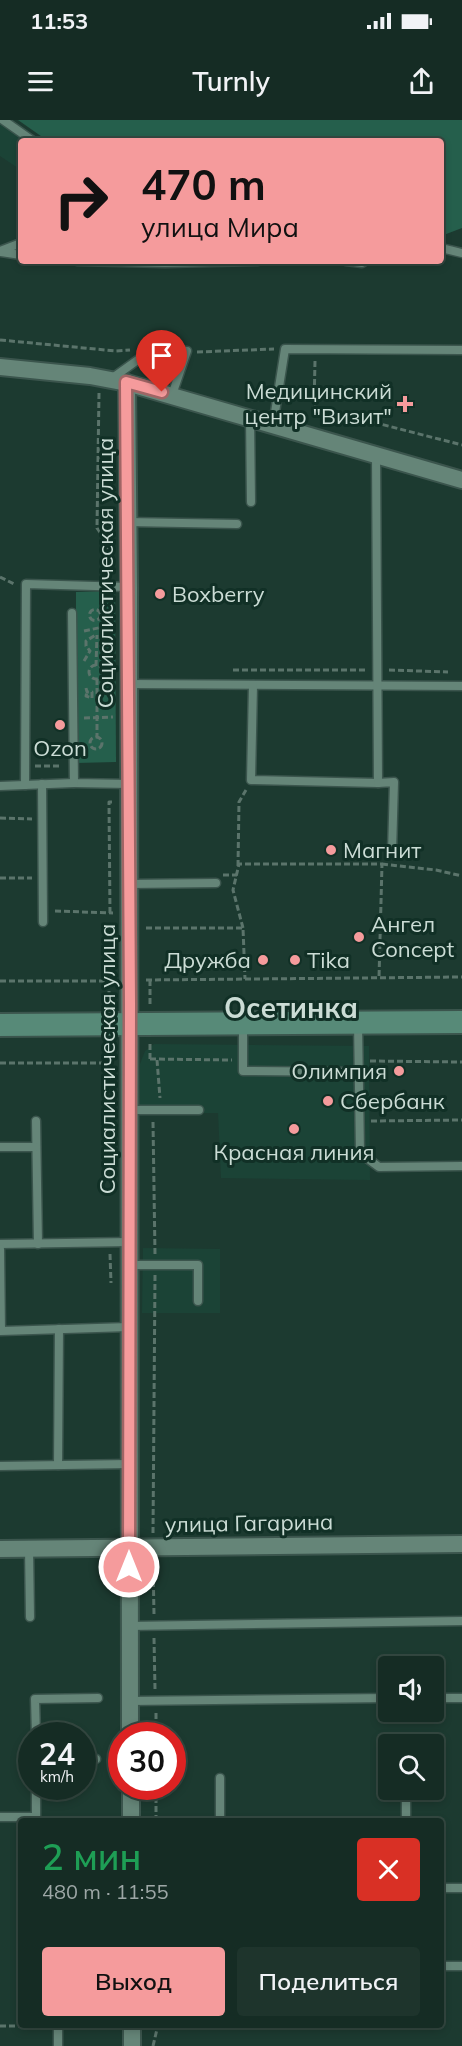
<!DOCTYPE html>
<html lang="ru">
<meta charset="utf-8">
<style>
body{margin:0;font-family:Mulish,sans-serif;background:#1e342c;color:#f1f3f6;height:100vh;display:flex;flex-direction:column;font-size:22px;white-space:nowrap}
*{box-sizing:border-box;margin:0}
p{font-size:20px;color:#9da7a6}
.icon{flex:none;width:33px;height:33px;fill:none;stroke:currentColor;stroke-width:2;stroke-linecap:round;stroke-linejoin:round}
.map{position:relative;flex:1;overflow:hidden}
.drawer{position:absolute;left:18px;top:1698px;width:426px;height:210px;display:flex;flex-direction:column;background:#152c24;border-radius:6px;box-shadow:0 3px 9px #0003,0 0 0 2px #344841}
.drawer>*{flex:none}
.banner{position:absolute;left:18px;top:18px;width:426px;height:126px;border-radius:6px;box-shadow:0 3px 9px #0003,0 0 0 2px #344841;background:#f59b9c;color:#111;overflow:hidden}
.controls{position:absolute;left:378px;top:1536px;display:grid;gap:12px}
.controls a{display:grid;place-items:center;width:66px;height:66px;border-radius:6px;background:#152c24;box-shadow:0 3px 9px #0003,0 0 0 2px #344841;font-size:30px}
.speed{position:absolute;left:18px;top:1602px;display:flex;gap:12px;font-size:30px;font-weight:700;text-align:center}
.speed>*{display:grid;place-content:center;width:78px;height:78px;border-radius:50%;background:#152c24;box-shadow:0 3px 9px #0003,0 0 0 2px #344841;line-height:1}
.speed small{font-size:15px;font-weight:400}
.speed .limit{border:9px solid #d22;background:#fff;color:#111}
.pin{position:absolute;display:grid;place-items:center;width:51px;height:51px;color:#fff;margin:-62px -26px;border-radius:50% 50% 50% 0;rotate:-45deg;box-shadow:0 0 6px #0007}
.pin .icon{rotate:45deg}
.me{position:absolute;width:66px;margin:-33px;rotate:0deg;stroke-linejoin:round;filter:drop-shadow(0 0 4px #0008)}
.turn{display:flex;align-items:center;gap:21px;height:126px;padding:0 24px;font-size:27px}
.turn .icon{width:78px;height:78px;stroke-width:2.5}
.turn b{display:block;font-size:42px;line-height:51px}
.round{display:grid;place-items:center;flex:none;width:63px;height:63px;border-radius:6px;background:#1e342c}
.overview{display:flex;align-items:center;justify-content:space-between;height:102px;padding:0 24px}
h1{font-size:36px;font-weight:600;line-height:45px;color:#1e9e55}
.primary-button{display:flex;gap:12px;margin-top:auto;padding:12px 24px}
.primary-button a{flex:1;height:69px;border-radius:6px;background:#f59b9c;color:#111;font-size:24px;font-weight:600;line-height:69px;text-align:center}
.primary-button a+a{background:#1e342c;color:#f1f3f6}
.status{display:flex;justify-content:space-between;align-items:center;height:42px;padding:0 30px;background:#152c24;direction:ltr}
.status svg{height:16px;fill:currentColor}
header{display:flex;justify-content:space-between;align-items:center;height:78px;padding:0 24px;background:#152c24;font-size:27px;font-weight:600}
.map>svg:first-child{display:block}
</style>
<div class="status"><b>11:53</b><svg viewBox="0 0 49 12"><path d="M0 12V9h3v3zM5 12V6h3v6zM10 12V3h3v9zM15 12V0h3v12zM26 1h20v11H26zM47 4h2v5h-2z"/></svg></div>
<header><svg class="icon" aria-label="menu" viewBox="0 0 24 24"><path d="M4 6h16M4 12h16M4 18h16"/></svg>Turnly<svg class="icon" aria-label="share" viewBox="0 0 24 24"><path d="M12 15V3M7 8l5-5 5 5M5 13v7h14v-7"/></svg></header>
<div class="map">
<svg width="462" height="1926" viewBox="0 0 462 1926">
<rect width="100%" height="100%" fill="#1c3a30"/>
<!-- built -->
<g fill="#1b4336">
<polygon points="0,4 24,21 21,21 21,50 0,36"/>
<polygon points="154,924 369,926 370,1060 221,1058 218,993 139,993 140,944 145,931"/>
<polygon points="143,1128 220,1129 220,1193 142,1193"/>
</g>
<!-- green -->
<g fill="#255f4c">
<polygon points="18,0 462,0 462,108 441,116 441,21 48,21"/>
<polygon points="115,471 116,642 76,643 76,472"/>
</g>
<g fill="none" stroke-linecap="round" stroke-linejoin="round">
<defs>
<g id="lane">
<polyline points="3,0 33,21"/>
<polyline points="441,128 462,133"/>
<polyline points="0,131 21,123"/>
<polyline points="1,132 21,135"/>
<polyline points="77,141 165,143 258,141"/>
<polyline points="346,141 362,143 365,141"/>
<polyline points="111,259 153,229 187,231 172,275"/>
<polyline points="250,298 251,382"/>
<polyline points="273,305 285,229 462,230"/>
<polyline points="128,402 237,404"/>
<polyline points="72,493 74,663 129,664"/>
<polyline points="128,564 462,566"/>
<polyline points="253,565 251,660 378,663 376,335"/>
<polyline points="378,663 394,662 392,732"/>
<polyline points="42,664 43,802"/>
<polyline points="25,665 26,464 129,467"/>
<polyline points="0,666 74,663"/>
<polyline points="129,764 216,763"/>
<polyline points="358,903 360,1033 379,1047 462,1046"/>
<polyline points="243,905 243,951 358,952"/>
<polyline points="130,990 199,990"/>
<polyline points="36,1001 38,1124"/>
<polyline points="0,1027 36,1027"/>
<polyline points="0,1124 130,1122"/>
<polyline points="0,1129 1,1211 129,1207"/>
<polyline points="129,1145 198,1145 198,1181"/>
<polyline points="58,1345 59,1209"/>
<polyline points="0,1346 129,1344"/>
<polyline points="29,1429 30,1497"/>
<polyline points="129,1506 462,1501"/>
<polyline points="434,1578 462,1578"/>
<polyline points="130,1581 388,1578"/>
<polyline points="36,1616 35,1579 98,1578"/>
<polyline points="82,1640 96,1639"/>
<polyline points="0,1697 36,1697 36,1666"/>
<polyline points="220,1701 220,1658"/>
<polyline points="406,1701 406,1670"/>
<polyline points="441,1768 462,1768"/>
<polyline points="441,1846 462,1846"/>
<polyline points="58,1926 58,1905"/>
</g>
<g id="street">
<polyline points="0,247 90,256 127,263 462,360"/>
<polyline points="127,263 129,467 130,1616"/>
<polyline points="0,1429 462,1424"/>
<polyline points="131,1666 131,1701"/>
<polyline points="132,1926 132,1905"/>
</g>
<polyline id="secondary" points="0,905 462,902"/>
</defs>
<!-- lane casing -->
<use href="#lane" stroke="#3b554d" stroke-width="11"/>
<!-- street casing -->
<use href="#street" stroke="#3b554d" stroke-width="20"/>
<!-- secondary casing -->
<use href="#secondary" stroke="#3b554d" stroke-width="26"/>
<!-- path -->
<g stroke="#5b746b" stroke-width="3" stroke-dasharray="6 3" stroke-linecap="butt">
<polyline points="0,220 116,231 130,230"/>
<polyline points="197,232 274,229"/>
<polyline points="315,241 314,287 462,325"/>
<polyline points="99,273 97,408 106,421 111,443"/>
<polyline points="0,457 14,464"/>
<circle cx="95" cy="495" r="5.5"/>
<polyline points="84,511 112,505"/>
<polyline points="84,541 90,531 86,526 86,521 97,514"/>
<circle cx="96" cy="552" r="7"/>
<polyline points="96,546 97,515"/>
<polyline points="233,550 367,550"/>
<polyline points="389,550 448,552"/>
<polyline points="97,559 97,617"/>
<polyline points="86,568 87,572 92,572 92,578 86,576 87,572"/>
<polyline points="84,598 113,597"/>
<circle cx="96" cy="623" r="6"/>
<polyline points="35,646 62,646"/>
<polyline points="0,698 32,699"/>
<polyline points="382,744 436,750 462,756"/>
<polyline points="238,746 239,682 246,670"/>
<polyline points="223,755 237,755"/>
<polyline points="0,758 32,758"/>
<polyline points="55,791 113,793"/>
<polyline points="110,793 109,682 114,682"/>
<polyline points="146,808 243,808 245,859"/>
<polyline points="243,808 233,770 239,744 382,744 379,858"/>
<polyline points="146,860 462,857"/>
<polyline points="150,860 150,885"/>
<polyline points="0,861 112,861"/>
<polyline points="109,886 109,861"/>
<polyline points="109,922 109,943 114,943"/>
<polyline points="150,939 232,940"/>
<polyline points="150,939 150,921"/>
<polyline points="157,940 160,978"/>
<polyline points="370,941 462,942"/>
<polyline points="0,943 109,943"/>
<polyline points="371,1001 462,1000"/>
<polyline points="153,1002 155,1134"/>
<polyline points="110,1134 111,1163"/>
<polyline points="153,1413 155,1155"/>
<polyline points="153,1443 154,1494"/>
<polyline points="154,1518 155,1569"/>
<polyline points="156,1593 156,1616"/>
<polyline points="117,1625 117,1657"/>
<polyline points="156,1701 156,1666"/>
<polyline points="0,1906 47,1906"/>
<polyline points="68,1906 116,1906"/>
<polyline points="153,1926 158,1905"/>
</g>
<!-- lane -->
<use href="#lane" stroke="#658578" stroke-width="8"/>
<!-- street -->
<use href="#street" stroke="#658578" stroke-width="16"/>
<!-- secondary -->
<use href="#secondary" stroke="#578a78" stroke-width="22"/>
</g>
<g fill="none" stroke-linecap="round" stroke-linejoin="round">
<defs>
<polyline id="route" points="129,1447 130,883 126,262 162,272"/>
</defs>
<!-- route casing -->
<use href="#route" stroke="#9f6565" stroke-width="15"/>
<!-- route -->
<use href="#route" stroke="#f59b9c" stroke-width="10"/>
</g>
<!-- markers -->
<g fill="#f59b9c" stroke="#113026" stroke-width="2">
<path d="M402 275h6v6h6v6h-6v6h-6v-6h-6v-6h6z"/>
<circle cx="160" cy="474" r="6"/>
<circle cx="60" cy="605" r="6"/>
<circle cx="331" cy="730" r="6"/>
<circle cx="359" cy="817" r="6"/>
<circle cx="263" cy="840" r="6"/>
<circle cx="295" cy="840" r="6"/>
<circle cx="399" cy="951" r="6"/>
<circle cx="328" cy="981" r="6"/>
<circle cx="294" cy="1009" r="6"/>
</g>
<g text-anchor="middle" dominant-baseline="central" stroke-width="6" stroke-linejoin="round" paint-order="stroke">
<!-- poi labels -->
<g font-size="22" fill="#cbdcd5" stroke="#113026" text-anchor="start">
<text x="392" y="271" text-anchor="end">Медицинский<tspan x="392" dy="25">центр "Визит"</tspan></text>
<text x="172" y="474">Boxberry</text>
<text x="60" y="628" text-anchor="middle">Ozon</text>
<text x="343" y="730">Магнит</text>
<text x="371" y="804">Ангел<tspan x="371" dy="25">Concept</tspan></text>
<text x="251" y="840" text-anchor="end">Дружба</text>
<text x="307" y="840">Tika</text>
<text x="387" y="951" text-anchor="end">Олимпия</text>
<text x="340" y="981">Сбербанк</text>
<text x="294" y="1032" text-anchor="middle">Красная линия</text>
</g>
<!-- street labels -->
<g font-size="22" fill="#cbdcd5" stroke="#113026">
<text transform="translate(105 453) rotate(-90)">Социалистическая улица</text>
<text transform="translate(107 939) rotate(-90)">Социалистическая улица</text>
<text transform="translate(249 1403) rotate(-1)">улица Гагарина</text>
</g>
<!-- district labels -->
<g font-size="28" font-weight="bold" fill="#cbdcd5" stroke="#113026">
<text x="291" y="887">Осетинка</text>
</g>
</g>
</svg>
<div class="controls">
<a><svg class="icon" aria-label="sound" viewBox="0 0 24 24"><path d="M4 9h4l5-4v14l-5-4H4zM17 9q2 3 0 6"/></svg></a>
<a><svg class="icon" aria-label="search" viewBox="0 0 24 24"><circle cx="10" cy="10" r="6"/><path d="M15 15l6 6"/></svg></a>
</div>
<div class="speed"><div>24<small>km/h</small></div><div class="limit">30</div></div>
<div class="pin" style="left:162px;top:272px;background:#d93025"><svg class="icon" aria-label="arrive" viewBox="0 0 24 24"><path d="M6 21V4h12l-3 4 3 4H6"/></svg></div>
<svg class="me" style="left:129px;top:1447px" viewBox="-20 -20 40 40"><circle r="17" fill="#f59b9c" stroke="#fff" stroke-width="3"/><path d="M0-11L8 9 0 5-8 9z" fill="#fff"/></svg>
<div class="banner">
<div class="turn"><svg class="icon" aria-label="right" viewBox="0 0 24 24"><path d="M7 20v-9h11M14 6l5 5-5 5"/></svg><div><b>470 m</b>улица Мира</div></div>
</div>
<section class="drawer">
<div class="overview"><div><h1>2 мин</h1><p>480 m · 11:55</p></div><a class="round" style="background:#d93025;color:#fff"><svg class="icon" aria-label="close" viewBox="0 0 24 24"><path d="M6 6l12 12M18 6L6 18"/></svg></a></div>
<div class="primary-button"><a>Выход</a><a>Поделиться</a></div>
</section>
</div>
